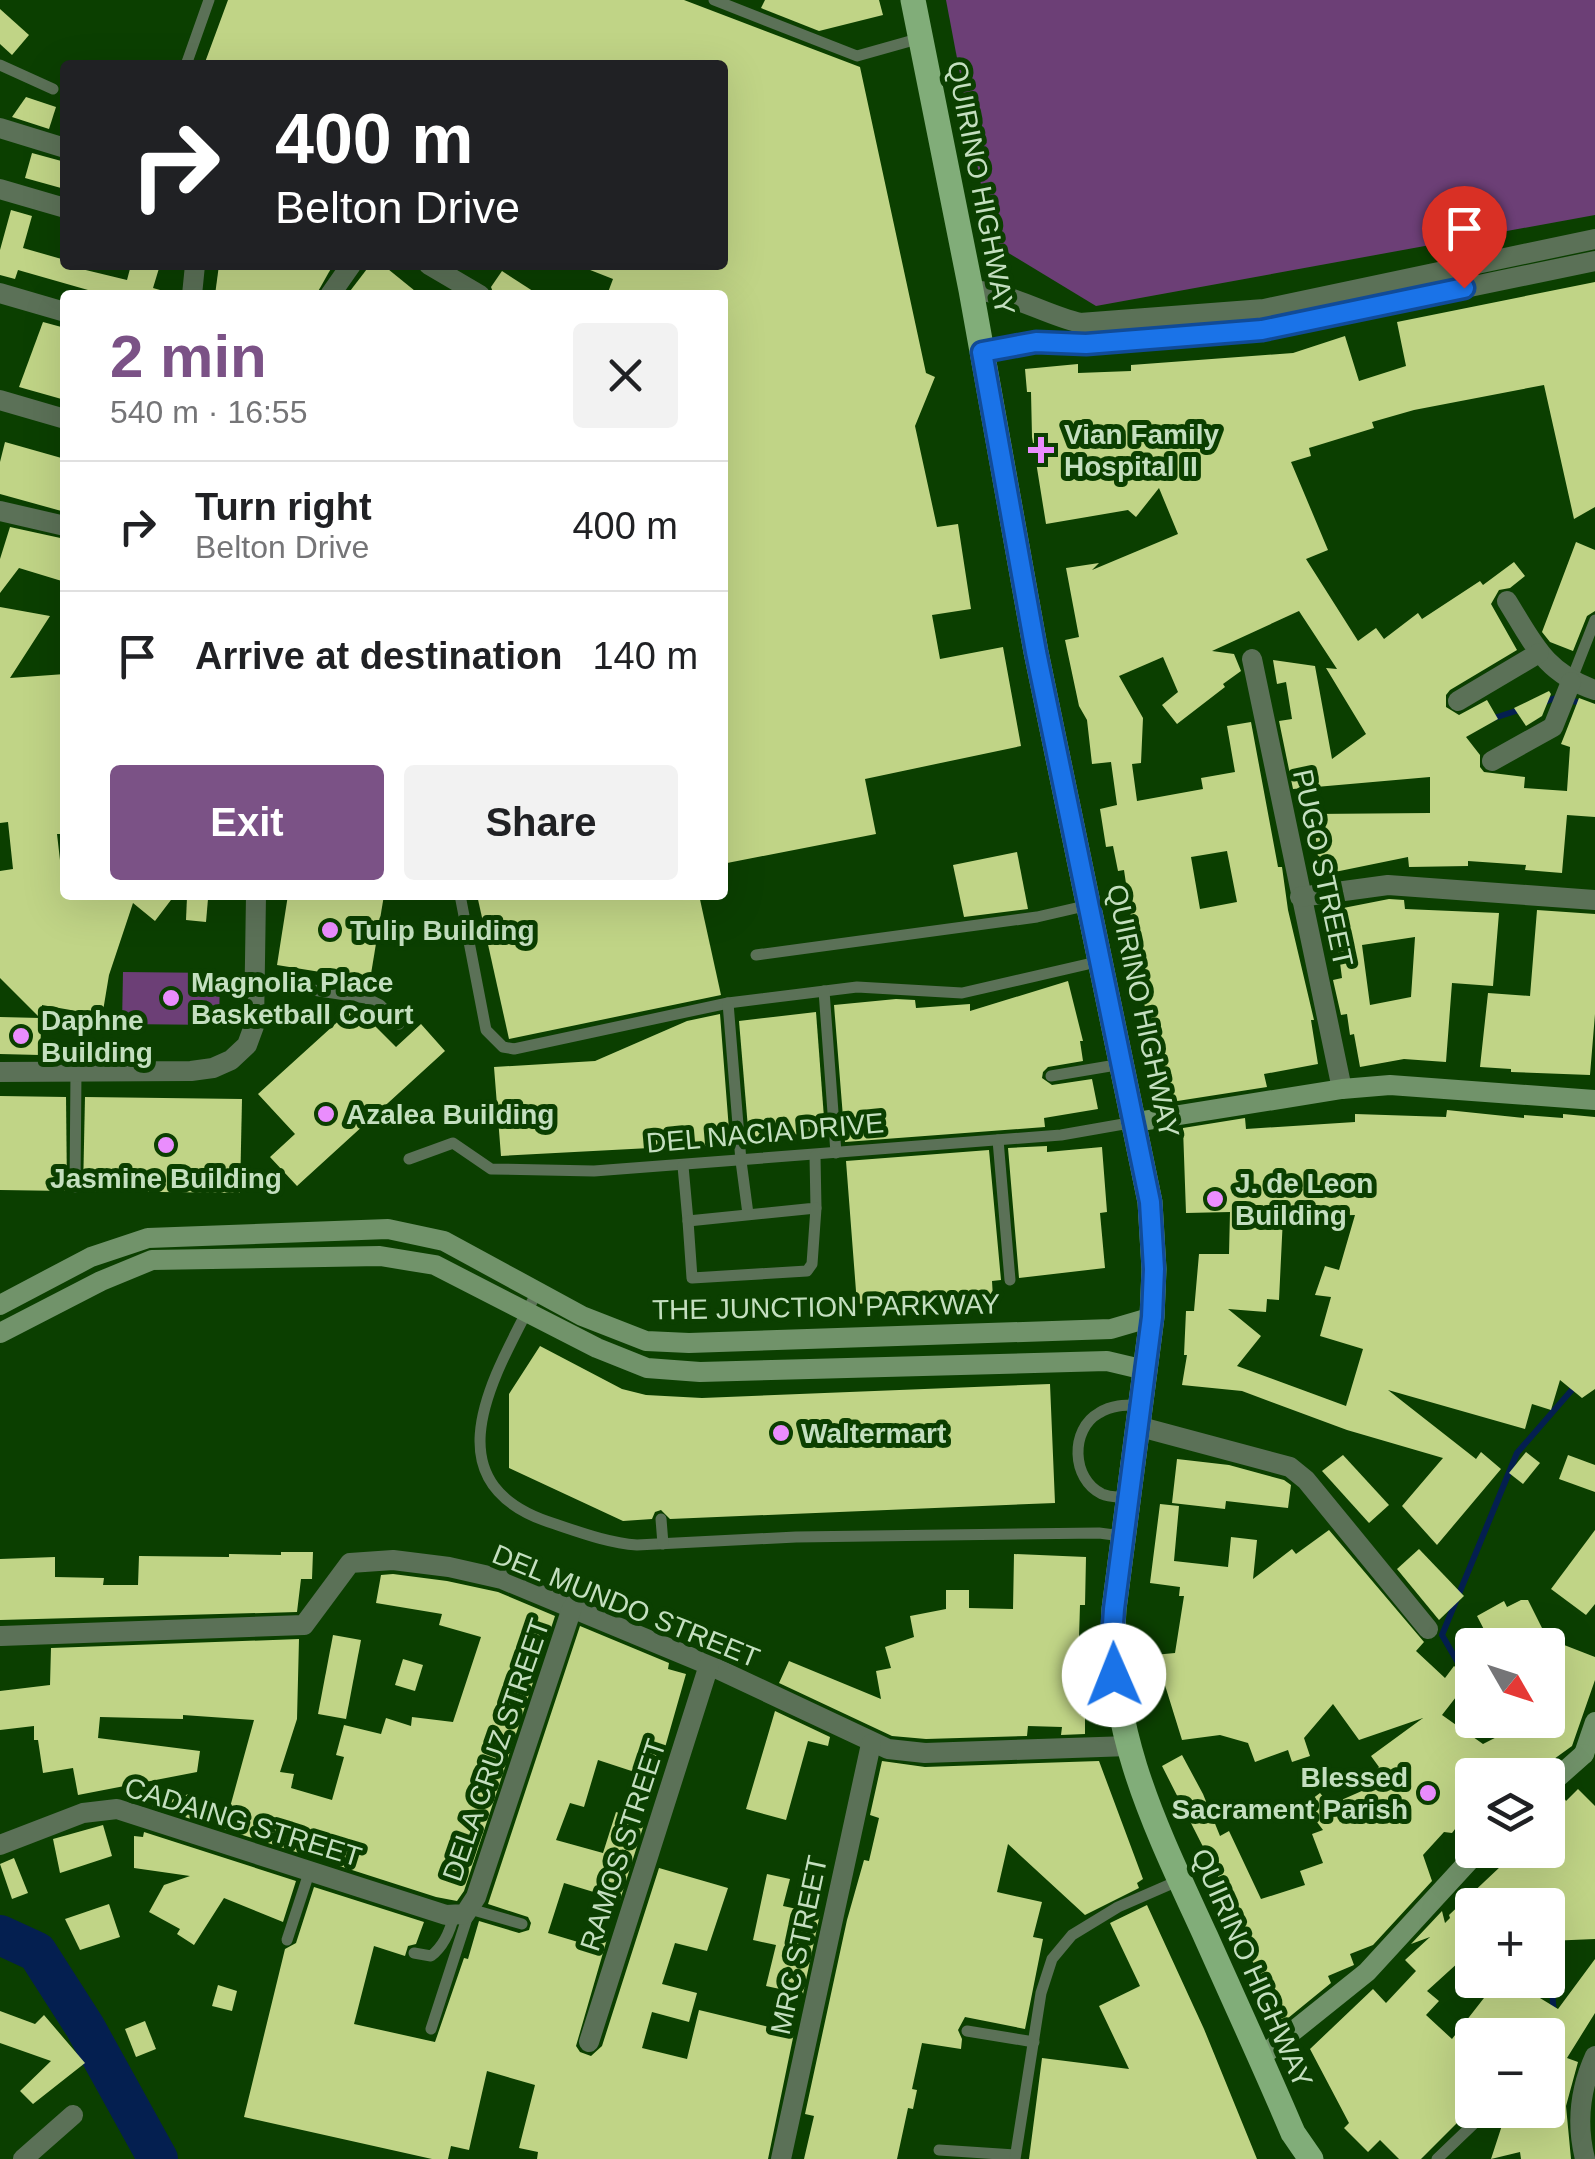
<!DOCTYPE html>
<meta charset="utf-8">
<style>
body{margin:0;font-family:Helvetica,sans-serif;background:#f2f2f2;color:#202124;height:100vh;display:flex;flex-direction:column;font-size:38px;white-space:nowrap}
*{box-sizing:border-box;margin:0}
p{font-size:32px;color:#757577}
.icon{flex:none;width:55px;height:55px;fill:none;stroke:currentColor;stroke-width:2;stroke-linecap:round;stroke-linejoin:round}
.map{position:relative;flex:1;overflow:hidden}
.side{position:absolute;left:60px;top:290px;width:668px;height:610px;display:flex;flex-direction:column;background:#fff;border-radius:10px;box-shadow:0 10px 40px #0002}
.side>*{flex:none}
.hud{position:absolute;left:60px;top:60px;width:668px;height:210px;border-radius:10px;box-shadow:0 10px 40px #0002;background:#202124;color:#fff;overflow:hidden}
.needle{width:65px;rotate:129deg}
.fabs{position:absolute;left:1455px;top:1628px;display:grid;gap:20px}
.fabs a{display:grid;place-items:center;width:110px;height:110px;border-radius:10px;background:#fff;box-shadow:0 10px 40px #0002;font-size:50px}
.pin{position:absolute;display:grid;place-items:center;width:85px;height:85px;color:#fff;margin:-102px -42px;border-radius:50% 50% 50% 0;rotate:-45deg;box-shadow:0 0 10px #0007}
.pin .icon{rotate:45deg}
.me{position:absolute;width:110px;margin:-55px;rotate:359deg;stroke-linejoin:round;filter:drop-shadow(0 0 8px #0008)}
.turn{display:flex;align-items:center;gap:35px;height:210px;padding:0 50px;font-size:45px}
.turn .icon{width:130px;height:130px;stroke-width:2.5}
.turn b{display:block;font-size:70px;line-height:85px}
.round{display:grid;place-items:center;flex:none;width:105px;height:105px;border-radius:10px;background:#f2f2f2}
.headline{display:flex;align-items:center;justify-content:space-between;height:170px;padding:0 50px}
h1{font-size:60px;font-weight:700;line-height:75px;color:#7b5286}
.action{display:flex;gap:20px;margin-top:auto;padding:20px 50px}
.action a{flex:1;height:115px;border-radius:10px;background:#7b5286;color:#fff;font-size:40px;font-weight:700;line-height:115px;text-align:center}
.action a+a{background:#f2f2f2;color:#202124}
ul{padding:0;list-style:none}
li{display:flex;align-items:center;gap:30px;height:130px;padding:0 50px;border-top:2px solid #e0e0e0}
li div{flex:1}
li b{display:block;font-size:38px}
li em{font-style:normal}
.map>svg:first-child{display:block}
</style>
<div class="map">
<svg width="1595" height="2159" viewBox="0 0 1595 2159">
<rect width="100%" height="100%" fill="#0b3f00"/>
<!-- green -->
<g fill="#6c3f76">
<polygon points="946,0 1595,0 1595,215 1096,306 992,243"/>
<polygon points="123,972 220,973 219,1025 122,1024"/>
</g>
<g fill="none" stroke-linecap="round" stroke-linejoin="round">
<!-- stream -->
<g stroke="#041f50" stroke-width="6">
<polyline points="1544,702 1559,697 1595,707"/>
<polyline points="1491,719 1522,709"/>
<polyline points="1472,1687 1442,1635 1517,1453 1577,1384"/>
<polyline points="1492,1720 1505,1741"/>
<polyline points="1548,1941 1554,2015"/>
</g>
<!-- river -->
<polyline stroke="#041f50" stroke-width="40" points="0,1935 37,1952 85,2027 158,2159"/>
</g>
<!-- building -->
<g fill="#c0d486" fill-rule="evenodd">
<polygon points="228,0 684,0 860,67 926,373 935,377 915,426 937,527 958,524 971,609 932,615 940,659 1003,647 1021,746 865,779 876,834 722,864 722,295 607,295 613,279 580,266 722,265 722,65 204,65"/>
<polygon points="765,0 879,0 883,15 819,31 761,8"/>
<polygon points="0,9 29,35 12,55 0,44"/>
<polygon points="26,97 56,107 49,129 12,117"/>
<polygon points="32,153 65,162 61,188 25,178"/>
<polygon points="11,210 32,216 23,248 65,260 65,265 127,280 131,265 160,265 153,288 160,290 159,295 94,295 95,292 18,270 15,279 0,275 0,250"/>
<polygon points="219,265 333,265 316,295 215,295"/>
<polygon points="370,265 383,265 420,295 347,295"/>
<polygon points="502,271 539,295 494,295 491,287"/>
<path d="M1595,282V507L1574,519L1544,385L1414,410L1372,422L1374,428L1309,448L1311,456L1291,462L1328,550L1306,559L1358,641L1376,628L1384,639L1418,613L1422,619L1480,581L1483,585L1514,562L1525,576L1510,588L1499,590L1491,604L1517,650L1450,690L1446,695V707L1459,715L1487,700L1498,719L1466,737L1480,755V767L1484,772L1525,777L1524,788L1567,791L1570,747L1561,744L1565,734L1579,698L1595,704V817L1567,815L1562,873L1525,870L1526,865L1468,861V866L1409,867L1408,857L1320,875L1313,814L1430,813V777L1293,789L1279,721L1292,719L1286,682L1277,684L1273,660L1315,666L1332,759L1366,734L1326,668L1337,669L1299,611L1212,651L1234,654L1241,671L1223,684L1225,687L1177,724L1162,705L1178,692L1163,657L1119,676L1143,718L1141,763L1132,764L1137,801L1203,789L1201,778L1235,772L1227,726L1251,722L1278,867H1282L1288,910L1314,1020H1311L1318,1064L1264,1074L1267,1087L1171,1102L1162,1052L1155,1054L1143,998L1124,870L1118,871L1113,846L1106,847L1100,809L1117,805L1111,762L1092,764L1087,720L1079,706L1065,640L1079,637L1066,568L1099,563L1092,570L1178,534L1159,488L1136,517L1128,510L1046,524L1032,437L1031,392H1027L1025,369L1078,364V373L1131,371V365L1293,353L1345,336L1359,381L1406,366L1397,322ZM1227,851L1237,902L1200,909L1191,857Z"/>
<polygon points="43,322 65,328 65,400 19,387"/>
<polygon points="5,442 65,459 65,512 0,494 0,462"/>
<polygon points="10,527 65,539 65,582 19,568 0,593 0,559"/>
<polygon points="1576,542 1595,550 1595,611 1587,616 1573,651 1550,642 1542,632"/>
<polygon points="0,607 50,616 10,678 65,674 65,834 57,834 64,895 174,896 155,921 133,903 109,975 101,1023 81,1020 82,1012 42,1005 40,1055 0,1054 0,1017 40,1018 0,978 0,871 13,869 8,822 0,823"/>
<polygon points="1549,691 1551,694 1542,716 1526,726 1514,708"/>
<polygon points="1017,852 1028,909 964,917 953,865"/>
<polygon points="288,895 384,895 370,980 277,965"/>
<polygon points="477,895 699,895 721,995 509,1039"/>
<polygon points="187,897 208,899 206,922 186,920"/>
<path d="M1389,899L1404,900L1405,909L1499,913L1493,986L1452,983L1446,1062L1404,1059L1360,1067L1354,1034L1350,1035L1347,1014L1341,1015L1333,980L1342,978L1333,910ZM1415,937L1411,997L1370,1005L1362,945Z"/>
<polygon points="1537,910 1595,914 1595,1014 1590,1075 1511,1072 1511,1069 1480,1067 1488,993 1530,996"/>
<polygon points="1068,981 1083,1041 1080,1041 1083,1061 1048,1067 1043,1072 1042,1078 1052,1085 1092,1079 1098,1109 1044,1118 1045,1127 845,1142 834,1005 896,999 915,1000 916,1008 970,1004 970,1011"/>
<polygon points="355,1006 396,1047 421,1024 445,1051 297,1186 270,1157 295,1134 258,1094"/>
<polygon points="816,1012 825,1131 749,1140 739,1021"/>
<polygon points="720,1014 730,1143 650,1153 650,1148 501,1156 494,1067 595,1061 687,1021"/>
<polygon points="0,1096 66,1097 67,1191 0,1190"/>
<polygon points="85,1097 242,1099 240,1193 83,1191"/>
<path d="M1447,1110L1524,1118V1115L1563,1118V1114L1595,1117V1389L1582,1398L1560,1380L1551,1410L1532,1404L1525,1429L1388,1390L1476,1459L1481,1452L1501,1469L1437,1545L1402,1506L1443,1458L1347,1430L1242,1391L1182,1385L1187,1355H1184L1186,1311H1194L1199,1254H1229L1230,1212L1186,1213L1183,1128L1245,1118L1246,1129L1355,1122V1114L1446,1117ZM1355,1215L1339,1270L1325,1266L1315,1295L1331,1297L1320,1336L1363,1349L1346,1406L1237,1366L1261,1336L1228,1309L1266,1312L1267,1299L1279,1300L1283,1217Z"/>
<polygon points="1047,1146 1047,1152 1102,1147 1107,1212 1100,1213 1105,1268 1019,1278 1008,1148"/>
<polygon points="989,1150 1001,1280 992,1281 993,1298 909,1304 909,1299 857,1304 846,1161"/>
<polygon points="540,1346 622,1389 646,1395 702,1398 1050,1384 1055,1503 670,1519 661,1510 655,1512 652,1519 623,1521 509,1468 509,1394"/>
<polygon points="1526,1452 1540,1463 1523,1484 1509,1473"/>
<polygon points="1343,1455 1389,1505 1369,1523 1322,1471"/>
<polygon points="1568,1455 1595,1465 1595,1492 1559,1479"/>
<polygon points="1177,1459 1229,1465 1284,1480 1291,1485 1288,1508 1226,1501 1225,1509 1172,1503"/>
<polygon points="1160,1504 1179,1506 1174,1561 1228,1567 1231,1537 1257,1540 1253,1579 1292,1549 1296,1554 1329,1530 1424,1642 1416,1651 1445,1678 1454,1666 1470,1679 1442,1715 1483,1744 1530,1720 1548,1720 1548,1671 1559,1643 1595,1657 1595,1680 1572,1746 1543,1767 1545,1770 1540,1775 1472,1775 1472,1807 1452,1833 1444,1832 1423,1855 1432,1881 1373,1945 1350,1954 1354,1965 1328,1976 1331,1983 1282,2023 1251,1958 1258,1955 1162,1766 1182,1755 1203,1794 1220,1836 1229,1831 1261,1899 1305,1885 1300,1871 1323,1863 1312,1834 1323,1830 1304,1805 1320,1793 1330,1805 1380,1783 1376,1771 1379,1767 1371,1756 1423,1718 1359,1740 1333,1704 1304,1738 1310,1756 1292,1762 1288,1750 1255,1762 1248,1743 1220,1735 1182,1740 1164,1682 1144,1683 1143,1656 1175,1653 1184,1596 1179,1596 1180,1587 1150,1583"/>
<polygon points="1595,1530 1595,1604 1586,1615 1551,1589"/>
<polygon points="1419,1549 1464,1596 1439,1620 1397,1569"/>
<polygon points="281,1552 313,1552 312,1579 301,1579 297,1612 0,1620 0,1559 55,1557 55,1577 104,1578 103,1585 138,1585 139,1556 229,1557 229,1554 281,1555"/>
<polygon points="1014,1554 1086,1557 1085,1605 1080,1605 1077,1702 1080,1702 1080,1715 1085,1715 1085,1734 1061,1735 1062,1727 1028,1726 1027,1736 926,1739 892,1736 779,1683 789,1661 881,1699 876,1671 891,1668 885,1647 914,1637 910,1616 946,1609 946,1590 969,1590 969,1608 1013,1609"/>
<polygon points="393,1574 447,1581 498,1592 555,1616 464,1891 457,1901 436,1897 224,1829 254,1720 183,1715 183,1719 100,1717 98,1738 200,1751 197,1772 78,1795 73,1768 43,1773 38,1740 34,1740 34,1726 0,1730 0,1691 50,1685 51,1648 299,1639 297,1719 280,1772 294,1774 291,1788 332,1800 344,1757 336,1755 344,1725 381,1734 386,1718 411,1726 412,1717 453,1722 481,1637 439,1625 442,1614 376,1603 381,1575"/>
<polygon points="1521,1600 1528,1600 1544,1632 1520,1645 1492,1645 1477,1616 1504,1601 1507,1607"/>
<polygon points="580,1626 669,1663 668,1669 686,1674 656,1779 598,1760 584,1807 570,1803 556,1840 603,1853 616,1812 645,1821 620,1900 564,1883 548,1933 588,1945 592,1935 607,1939 576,2046 580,2052 591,2056 602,2046 659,1868 728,1888 707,1951 675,1943 662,1984 697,1993 689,2022 652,2012 642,2048 687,2059 699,2010 794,2033 768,2159 537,2159 538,2152 519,2148 535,2085 487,2071 469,2150 451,2146 448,2159 432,2159 244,2117 285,1949 296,1943 314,1887 424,1922 416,1944 408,1946 405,1956 374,1946 354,2024 435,2042 464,1958 468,1959 479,1921 519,1933 529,1930 531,1923 528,1917 488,1904"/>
<polygon points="333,1635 361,1640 346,1719 318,1714"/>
<polygon points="403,1659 423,1665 415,1691 395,1685"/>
<polygon points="775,1711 830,1737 828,1746 808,1741 786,1820 746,1809"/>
<polygon points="882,1761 925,1767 1099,1761 1143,1879 1137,1883 1139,1888 1085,1915 1008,1844 997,1892 1042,1902 1033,1937 1043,1939 1025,2029 965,2017 958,2030 962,2039 961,2049 922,2043 912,2089 917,2090 913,2109 908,2108 897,2159 804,2159 814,2116 805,2114 847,1920 864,1860 869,1861 879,1818 870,1815"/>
<polygon points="1578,1789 1595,1806 1595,1939 1548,1941 1548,1905 1472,1905 1472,1973 1460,1961 1427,1991 1439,2001 1426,2015 1452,2039 1498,1980 1527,1980 1522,1987 1558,2009 1595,1959 1595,2013 1567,2058 1578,2062 1566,2106 1571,2159 1521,2159 1520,2152 1491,2159 1507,2110 1548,2110 1548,2035 1472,2035 1472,2108 1421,2159 1399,2159 1380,2140 1368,2152 1344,2128 1349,2123 1310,2049 1373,1989 1386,2003 1416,1971 1405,1960 1430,1937 1411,1944 1442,1911 1445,1923 1450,1918 1449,1915 1518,1850 1548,1850 1548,1799 1561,1793 1566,1801"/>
<polygon points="195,1792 191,1819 152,1806"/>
<polygon points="103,1825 112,1856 60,1873 53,1839"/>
<polygon points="144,1832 296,1881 283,1922 224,1898 194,1945 177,1934 180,1929 149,1912 164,1885 190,1876 134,1868 134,1836 143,1837"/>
<polygon points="14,1858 28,1893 12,1899 0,1864"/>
<polygon points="767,1874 790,1879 783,1906 820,1914 803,1994 766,1986 776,1945 753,1940"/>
<polygon points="109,1904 120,1937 80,1950 65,1919"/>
<polygon points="1147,1905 1204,2029 1257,2159 1029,2159 1042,2058 1129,2069 1099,2006 1140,1986 1110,1923"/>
<polygon points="218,1985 237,1991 232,2011 212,2006"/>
<polygon points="0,2011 35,2024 44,2015 85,2063 33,2104 20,2091 51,2061 0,2043"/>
<polygon points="145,2021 156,2049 136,2057 125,2029"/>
</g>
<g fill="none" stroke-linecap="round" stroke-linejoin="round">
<!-- lane -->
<g stroke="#5b7157" stroke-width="11">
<polyline points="714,0 857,56 921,38"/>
<polyline points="0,65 53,89"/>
<polyline points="186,65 209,0"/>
<polyline points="1571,681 1595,620"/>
<polyline points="460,895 486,1030 503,1047 514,1049 728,1003 857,987 962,993 1101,961"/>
<polyline points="756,955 1037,917 1089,905"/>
<polyline points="253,981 366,998 380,1005 399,1024"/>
<polyline points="824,991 836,1153"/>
<polyline points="728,1003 741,1161 748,1214"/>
<polyline points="1051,1076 1122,1064"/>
<polyline points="998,1140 1010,1280"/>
<polyline points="409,1159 453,1143 491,1169 594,1171 1061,1135 1135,1122"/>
<polyline points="683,1166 688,1221 816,1208 815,1156"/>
<polyline points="75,1187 76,1071"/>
<polyline points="688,1221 692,1278 807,1271 812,1264 816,1208"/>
<path d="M537,1292C496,1373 424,1484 555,1524C582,1533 609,1543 637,1545L796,1537L1099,1533L1122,1536"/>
<path d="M1126,1498C1119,1497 1109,1497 1102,1494C1071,1479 1070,1429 1099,1413C1112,1405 1124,1405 1139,1405"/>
<polyline points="661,1519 663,1544"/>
<polyline points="287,1940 310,1870"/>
<path d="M414,1953L431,1956C444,1946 450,1932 454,1915"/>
<polyline points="431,2029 470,1909 522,1924"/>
<polyline points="967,2031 1034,2042"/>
<polyline points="939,2150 1015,2155"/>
<polyline points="1015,2159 1041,1993 1052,1959 1072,1935 1118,1907 1180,1880"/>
<polyline points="1437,2159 1485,2113"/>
</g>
<!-- street -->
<g stroke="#5b7157" stroke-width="20">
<polyline points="0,128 65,148"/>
<polyline points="0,189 65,208"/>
<polyline points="429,265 480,295"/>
<path d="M971,290C1010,292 1043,314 1080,323L1264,309L1595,239"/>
<polyline points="0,293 65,312"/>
<polyline points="192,295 195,265"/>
<polyline points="330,295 351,265"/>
<polyline points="982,352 1019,343 1086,345 1262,330 1595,261"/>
<polyline points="0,400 65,419"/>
<polyline points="0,511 65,526"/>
<path d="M1507,601C1533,643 1545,673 1595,690"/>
<polyline points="1252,659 1342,1089"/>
<polyline points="1458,701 1539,653"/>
<polyline points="1492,761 1553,727 1571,682"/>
<polyline points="1300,897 1388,885 1595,900"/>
<polyline points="0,1072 191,1071 213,1068 231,1060 247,1045 254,1026 256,895"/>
<polyline points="1137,1426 1290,1467 1306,1480 1428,1629"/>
<polyline points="1,1636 304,1625 350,1563 393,1560 449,1567 502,1579 709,1665 888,1749 925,1753 1129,1746"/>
<polyline points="0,1845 83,1813 117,1809 446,1915 465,1914 476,1897 572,1608"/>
<polyline points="589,2042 709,1665"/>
<polyline points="23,2159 73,2115"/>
<polyline points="781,2159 871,1744"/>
<path d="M1585,2159C1576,2123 1580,2089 1595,2056"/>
</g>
<!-- secondary -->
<g stroke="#71936a" stroke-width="20">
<polyline points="1136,1122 1342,1089 1390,1085 1595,1100"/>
<polyline points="0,1305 91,1257 148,1238 388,1229 444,1241 582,1316 646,1341 689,1343 1111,1329 1152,1317"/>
<polyline points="0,1333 101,1281 152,1260 380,1256 435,1265 597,1348 647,1368 700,1372 1107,1361 1145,1370"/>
<polyline points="1584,1754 1595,1722"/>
<polyline points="1548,1786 1584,1754"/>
<polyline points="1261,2057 1367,1972 1479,1850"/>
</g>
<!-- primary -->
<path stroke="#81ad79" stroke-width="25" d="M913,0L971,290L1036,652L1150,1202L1154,1269L1152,1317L1114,1609C1106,1730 1157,1830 1206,1937C1235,2002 1265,2067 1293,2133L1311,2159"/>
</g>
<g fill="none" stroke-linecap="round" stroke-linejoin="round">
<defs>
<polyline id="route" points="1114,1675 1111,1654 1114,1609 1152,1317 1154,1269 1150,1202 1036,652 982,352 1036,342 1086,344 1262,330 1464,288"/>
</defs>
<!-- route casing -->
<use href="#route" stroke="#114b97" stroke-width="25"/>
<!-- route -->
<use href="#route" stroke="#1a73e8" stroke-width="18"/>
</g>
<!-- markers -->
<g fill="#ea8dfd" stroke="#0b3f00" stroke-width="4">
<path d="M1036 435h10v10h10v10h-10v10h-10v-10h-10v-10h10z"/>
<circle cx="330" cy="930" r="10"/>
<circle cx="171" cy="998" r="10"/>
<circle cx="21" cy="1036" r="10"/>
<circle cx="326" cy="1114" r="10"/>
<circle cx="166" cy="1145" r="10"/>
<circle cx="1215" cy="1199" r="10"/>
<circle cx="781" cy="1433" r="10"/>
<circle cx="1428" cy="1793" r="10"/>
</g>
<g text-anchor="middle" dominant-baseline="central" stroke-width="10" stroke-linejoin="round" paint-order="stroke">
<!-- street labels -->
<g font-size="28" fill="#c4dfbf" stroke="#0b3f00">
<text transform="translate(981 188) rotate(79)">QUIRINO HIGHWAY</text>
<text transform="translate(1323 868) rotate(78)">PUGO STREET</text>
<text transform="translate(1143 1011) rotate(78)">QUIRINO HIGHWAY</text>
<text transform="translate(765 1133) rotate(-5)">DEL NACIA DRIVE</text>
<text transform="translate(826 1307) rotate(-1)">THE JUNCTION PARKWAY</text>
<text transform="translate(626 1606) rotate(22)">DEL MUNDO STREET</text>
<text transform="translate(496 1750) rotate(-71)">DELA CRUZ STREET</text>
<text transform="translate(243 1822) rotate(17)">CADAING STREET</text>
<text transform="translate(623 1845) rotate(-72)">RAMOS STREET</text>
<text transform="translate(799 1945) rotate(-78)">MRC STREET</text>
<text transform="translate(1252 1968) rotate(66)">QUIRINO HIGHWAY</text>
</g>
<!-- poi labels -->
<g font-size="28" font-weight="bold" fill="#c4dfbf" stroke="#0b3f00" text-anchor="start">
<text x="1064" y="434">Vian Family<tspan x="1064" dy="32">Hospital II</tspan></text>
<text x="350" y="930">Tulip Building</text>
<text x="191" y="982">Magnolia Place<tspan x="191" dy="32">Basketball Court</tspan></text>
<text x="41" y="1020">Daphne<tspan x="41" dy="32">Building</tspan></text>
<text x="346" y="1114">Azalea Building</text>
<text x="166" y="1178" text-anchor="middle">Jasmine Building</text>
<text x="1235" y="1183">J. de Leon<tspan x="1235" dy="32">Building</tspan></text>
<text x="801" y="1433">Waltermart</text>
<text x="1408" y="1777" text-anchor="end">Blessed<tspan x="1408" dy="32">Sacrament Parish</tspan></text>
</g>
</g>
</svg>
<div class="fabs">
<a><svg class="needle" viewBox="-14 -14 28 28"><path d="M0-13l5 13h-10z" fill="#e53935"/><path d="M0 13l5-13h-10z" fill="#757577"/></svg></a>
<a><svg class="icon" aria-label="layers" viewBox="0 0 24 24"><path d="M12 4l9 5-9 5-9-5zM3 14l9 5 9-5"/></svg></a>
<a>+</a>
<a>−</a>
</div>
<div class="pin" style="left:1464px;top:288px;background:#d93025"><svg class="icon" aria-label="arrive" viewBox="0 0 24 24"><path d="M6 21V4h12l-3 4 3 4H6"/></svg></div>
<svg class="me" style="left:1114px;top:1675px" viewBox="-20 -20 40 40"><circle r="19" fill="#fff"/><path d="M0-13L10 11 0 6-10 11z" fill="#1a73e8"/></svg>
<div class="hud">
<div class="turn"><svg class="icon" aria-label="right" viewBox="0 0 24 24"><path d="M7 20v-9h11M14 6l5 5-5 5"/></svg><div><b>400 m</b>Belton Drive</div></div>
</div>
<section class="side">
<div class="headline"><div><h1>2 min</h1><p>540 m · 16:55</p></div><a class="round"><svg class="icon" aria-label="close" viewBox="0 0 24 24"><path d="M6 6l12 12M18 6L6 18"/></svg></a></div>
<ul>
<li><svg class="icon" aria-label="right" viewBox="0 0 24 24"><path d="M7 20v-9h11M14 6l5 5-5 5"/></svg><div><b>Turn right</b><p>Belton Drive</p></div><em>400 m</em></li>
<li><svg class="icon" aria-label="arrive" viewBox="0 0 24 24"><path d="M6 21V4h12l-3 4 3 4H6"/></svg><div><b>Arrive at destination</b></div><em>140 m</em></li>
</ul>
<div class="action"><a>Exit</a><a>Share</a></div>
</section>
</div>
